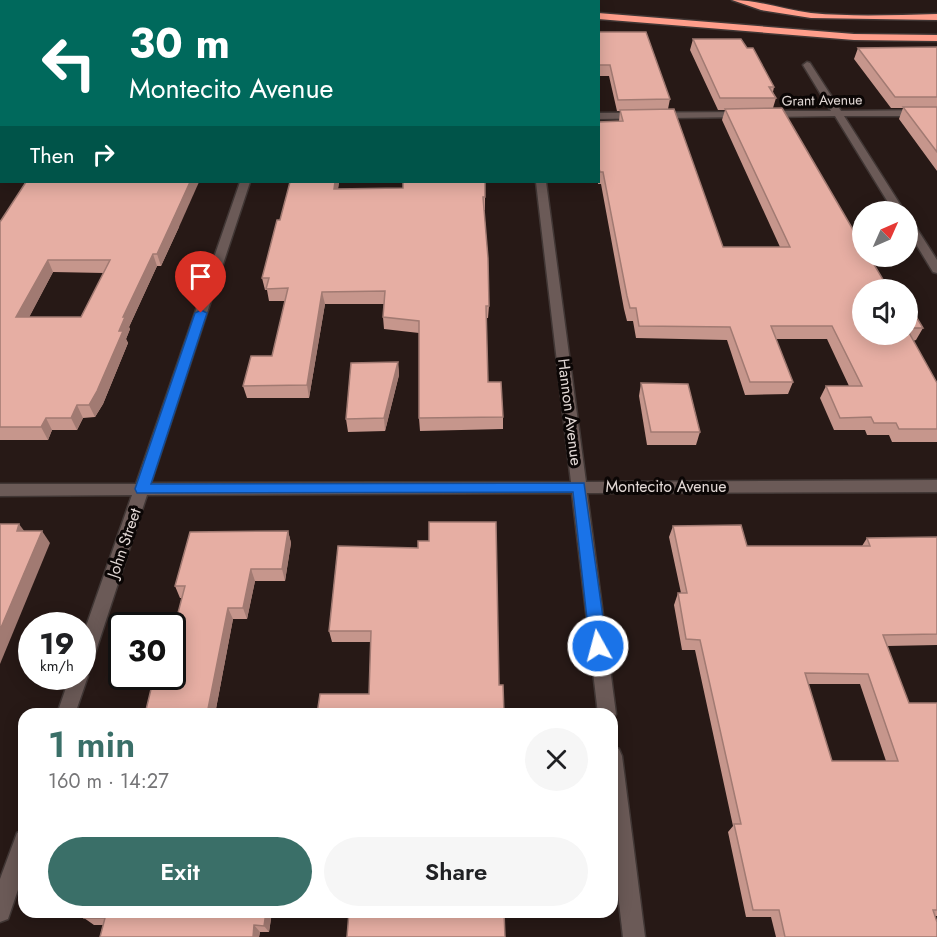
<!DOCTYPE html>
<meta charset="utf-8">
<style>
body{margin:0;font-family:Jost,sans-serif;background:#f6f6f6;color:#202124;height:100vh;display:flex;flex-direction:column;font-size:22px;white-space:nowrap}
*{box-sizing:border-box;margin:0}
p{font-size:20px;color:#757577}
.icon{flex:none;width:33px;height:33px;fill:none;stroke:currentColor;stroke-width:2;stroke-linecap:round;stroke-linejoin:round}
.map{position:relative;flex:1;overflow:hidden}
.details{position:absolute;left:18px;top:708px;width:600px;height:210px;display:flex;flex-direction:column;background:#fff;border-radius:18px;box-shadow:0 3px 15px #0003}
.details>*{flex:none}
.guide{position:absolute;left:0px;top:0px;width:600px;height:183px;box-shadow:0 3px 15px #0003;background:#00695c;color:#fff;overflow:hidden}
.needle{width:39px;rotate:45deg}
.controls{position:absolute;left:852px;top:201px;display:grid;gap:12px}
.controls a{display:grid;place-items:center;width:66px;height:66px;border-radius:50%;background:#fff;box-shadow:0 3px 15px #0003;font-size:30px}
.speed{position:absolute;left:18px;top:612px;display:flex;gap:12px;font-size:30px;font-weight:700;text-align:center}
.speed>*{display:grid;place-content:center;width:78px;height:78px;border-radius:50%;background:#fff;box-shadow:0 3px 15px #0003;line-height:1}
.speed small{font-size:15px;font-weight:400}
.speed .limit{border:3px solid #111;border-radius:9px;background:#fff;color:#111}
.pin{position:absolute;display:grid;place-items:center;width:51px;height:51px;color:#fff;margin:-62px -26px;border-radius:50% 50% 50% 0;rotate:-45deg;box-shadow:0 0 6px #0007}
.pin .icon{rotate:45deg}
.me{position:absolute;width:66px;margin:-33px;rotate:353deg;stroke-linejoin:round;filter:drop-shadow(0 0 4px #0008)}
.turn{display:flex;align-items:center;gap:21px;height:126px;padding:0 30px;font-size:27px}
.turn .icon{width:78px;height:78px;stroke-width:2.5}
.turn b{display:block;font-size:42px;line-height:51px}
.then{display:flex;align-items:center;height:57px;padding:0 30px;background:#0003;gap:12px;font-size:22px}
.round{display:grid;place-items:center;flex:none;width:63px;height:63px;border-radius:32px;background:#f6f6f6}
.headline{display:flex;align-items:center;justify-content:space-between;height:102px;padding:0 30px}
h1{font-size:36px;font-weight:600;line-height:45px;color:#3a6f68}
.cta{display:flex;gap:12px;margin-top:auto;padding:12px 30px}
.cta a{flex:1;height:69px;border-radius:36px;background:#3a6f68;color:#fff;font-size:24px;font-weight:600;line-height:69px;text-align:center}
.cta a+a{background:#f6f6f6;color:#202124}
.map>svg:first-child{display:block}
</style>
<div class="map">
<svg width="937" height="937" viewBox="0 0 937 937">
<rect width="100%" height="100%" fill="#271916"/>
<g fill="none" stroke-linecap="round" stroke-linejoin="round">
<defs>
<g id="minor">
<polygon points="807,62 810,63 841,111 937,110 937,116 844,116 905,212 894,212 835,116 766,117 761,114 766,111 831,111 803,65"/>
<polygon points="745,112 747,114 742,117 598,119 598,113"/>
<polygon points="0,159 2,159 0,167"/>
<polygon points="240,182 250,182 151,483 571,482 536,182 546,182 586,482 937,480 937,492 587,493 616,714 612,721 612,714 598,714 572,493 147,495 91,666 87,673 88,676 75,714 57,714 70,676 82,676 82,638 132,495 0,496 0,484 136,484"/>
<polygon points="908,220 912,221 937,260 937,273 933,272 908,231"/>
<polygon points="612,746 619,749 622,756 645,937 623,937 612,842"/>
<polygon points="24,830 24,872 8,919 0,922 0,879 17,833"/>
</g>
<g id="highway">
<polygon points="77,0 94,0 76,2"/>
<polygon points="111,0 134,0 110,2"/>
<polygon points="301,0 320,0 300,2"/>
<path d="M732,0C759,0 784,10 811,13C853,17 895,15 937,14V20L811,18L761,10Z"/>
<rect x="0" y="8" width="2" height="6"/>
<polygon points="598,13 854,34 937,35 937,41 854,40 598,19"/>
<rect x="0" y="32" width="2" height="6"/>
</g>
</defs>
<!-- minor casing -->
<use href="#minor" stroke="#413735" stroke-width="3"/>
<!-- highway casing -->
<use href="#highway" stroke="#413735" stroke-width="3"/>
<!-- minor -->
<use href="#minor" fill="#6b5a57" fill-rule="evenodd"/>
<!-- highway -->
<use href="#highway" fill="#ff9e8b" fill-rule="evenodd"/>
</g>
<!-- wall -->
<g fill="#c6968c" fill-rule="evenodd">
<polygon points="598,32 670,99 668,109 723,247 780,247 722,120 725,110 718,110 690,50 693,39 747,48 774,87 773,92 776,98 773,108 908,334 908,303 923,328 916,340 913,341 937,383 937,442 892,442 889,435 867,435 865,430 834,430 820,398 826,386 849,386 827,339 776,339 793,382 788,394 745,395 727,340 636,338 633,321 627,321 624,309 601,184 598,184 598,122 619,121 620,111 617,111 609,76 598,76"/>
<polygon points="937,47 937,171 899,119 903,108 891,108 854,59 858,48"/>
<polygon points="339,182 338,189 485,197 485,210 484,210 489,306 488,318 486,318 488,382 503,417 503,429 420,431 419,418 419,333 384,329 383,317 384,304 325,304 309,398 247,398 243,386 272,356 285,301 269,301 267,290 265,290 262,278 280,220"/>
<path d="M0,222L179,227L161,266H157L129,327L130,329L126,339L128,343L103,404L95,417L83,418L77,430H52L48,440H0ZM53,272L104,273L81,317H29Z"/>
<polygon points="398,362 399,375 385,431 348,432 346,419"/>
<polygon points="641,383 700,432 696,445 647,445 639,396"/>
<path d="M673,526L747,546H862L867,538L937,537V645L887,646L909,703H937V916H935L937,937H776L771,917H746L728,832L733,826L695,650H682L674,605L678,593H681L669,537ZM808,684H860L886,761H832Z"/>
<polygon points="288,531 291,543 285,581 255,581 247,619 233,619 215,714 145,714 160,685 182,598 180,598 175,586"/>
<polygon points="338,546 499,685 369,694 371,642 332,642 329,631"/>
<polygon points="86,912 272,912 269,932 260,932 259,937 100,937 103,925 94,925 84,918"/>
</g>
<!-- shaded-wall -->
<g fill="#a17a72">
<polygon points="2,56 2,98 0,100 0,57"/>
<polygon points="190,182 199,182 179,227 161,266 157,254"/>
<polygon points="335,182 339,182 336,201 334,189"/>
<polygon points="153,254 157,266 129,327 130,329 126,339 128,343 103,404 95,417 89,405 119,331 123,317"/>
<polygon points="48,260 53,272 23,329 16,317"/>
<polygon points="322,292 325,304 309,398 307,385"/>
<polygon points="398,362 399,375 385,431 384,418"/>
<polygon points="77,405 83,418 77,430 71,418"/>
<polygon points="46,418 52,430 48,440 41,427"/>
<polygon points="19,524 28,536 17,531"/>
<polygon points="42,531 50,543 0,664 0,630"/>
<polygon points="288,531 291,543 285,581 282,569"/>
<polygon points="251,569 255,581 247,619 243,608"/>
<polygon points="228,608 233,619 215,714 207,714"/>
<polygon points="266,912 272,912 269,932 264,926"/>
<polygon points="254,925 260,932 259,937 253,937"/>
</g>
<!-- building -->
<g fill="#e6aea3" stroke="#a17a72" stroke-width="1.5" fill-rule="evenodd">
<polygon points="598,32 646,32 670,99 618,100 610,65 598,65"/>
<polygon points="693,39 741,39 747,48 753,48 774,87 769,87 776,98 720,98"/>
<polygon points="0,46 2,46 2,56 0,57"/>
<polygon points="937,47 937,97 895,97 858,48"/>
<polygon points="903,107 937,107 937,152"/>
<polygon points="782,108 862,245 862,256 869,256 888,288 899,288 900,290 862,290 862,334 908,334 908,331 937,383 937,429 899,429 896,423 874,423 871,417 840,418 826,386 862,386 832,326 771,326 793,382 750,382 730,327 639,326 636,308 630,308 627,296 603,172 600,172 598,165 598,122 623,121 620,110 674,109 723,247 790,247 725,109"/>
<path d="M26,182H190L175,215L157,254H153L123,317H125L119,331H123L97,391L89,405H77L71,418H46L41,427H0V222ZM48,260H110L81,317H16Z"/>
<polygon points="290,182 335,182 334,189 403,188 403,182 485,182 485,197 483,197 488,258 489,306 486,306 488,382 501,382 503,417 419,418 419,321 383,317 385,291 322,292 307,385 243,386 251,356 272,356 288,288 266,289 269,278 262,278 277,220 280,220"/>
<polygon points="908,303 923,328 908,328"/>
<polygon points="398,362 384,418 346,419 351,363"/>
<polygon points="641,383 688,384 700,432 651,432"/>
<polygon points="429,522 496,522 499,685 503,685 504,714 317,714 320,694 369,694 371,631 329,631 338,546 418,548 418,541 429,541"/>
<polygon points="0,524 19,524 17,531 42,531 0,630"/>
<path d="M741,525L747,546H870L867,538L937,537V634L883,635L909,703H937V910H933L937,922V937H785L779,910H753L734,824H741L700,640L686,639L678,593H687L673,526ZM805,673L868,674L898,761H832Z"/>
<polygon points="288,531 282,569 251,569 243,608 228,608 207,714 145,714 152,685 160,685 162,676 172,676 172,636 185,586 175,586 190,532"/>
<polygon points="86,912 266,912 264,926 254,925 253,937 100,937 105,918 84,918"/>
<polygon points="349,912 504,912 505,937 347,937"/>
</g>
<!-- route -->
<polygon fill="#1a73e8" stroke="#114b97" stroke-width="1.5" points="201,310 207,313 151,484 584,483 607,646 604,651 598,653 593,651 590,646 573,492 137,493 135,489 195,313"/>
<g text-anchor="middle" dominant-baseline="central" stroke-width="6" stroke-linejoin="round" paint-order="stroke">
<!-- far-street labels -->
<g font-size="14" fill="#e1d7d4" stroke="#0b0605">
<text transform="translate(822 100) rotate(-1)">Grant Avenue</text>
</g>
<!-- street labels -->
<g font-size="16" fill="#e1d7d4" stroke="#0b0605">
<text transform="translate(570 412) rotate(83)">Hannon Avenue</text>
<text x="666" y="486">Montecito Avenue</text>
<text transform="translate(124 543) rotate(-71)">John Street</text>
</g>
</g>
</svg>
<div class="controls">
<a><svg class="needle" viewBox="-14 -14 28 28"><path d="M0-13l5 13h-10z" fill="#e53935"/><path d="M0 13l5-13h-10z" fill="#757577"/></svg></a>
<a><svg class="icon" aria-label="sound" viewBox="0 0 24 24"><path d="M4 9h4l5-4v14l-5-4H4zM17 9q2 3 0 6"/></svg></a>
</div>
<div class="speed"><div>19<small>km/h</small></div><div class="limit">30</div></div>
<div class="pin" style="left:201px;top:313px;background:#d93025"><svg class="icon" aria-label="arrive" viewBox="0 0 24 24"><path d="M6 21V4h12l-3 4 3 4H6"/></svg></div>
<svg class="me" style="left:598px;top:646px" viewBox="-20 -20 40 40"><circle r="17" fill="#1a73e8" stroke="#fff" stroke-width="3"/><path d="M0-11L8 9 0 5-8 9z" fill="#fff"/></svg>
<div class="guide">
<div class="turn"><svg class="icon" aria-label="left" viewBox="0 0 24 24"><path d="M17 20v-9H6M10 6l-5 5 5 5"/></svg><div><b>30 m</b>Montecito Avenue</div></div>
<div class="then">Then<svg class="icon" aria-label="right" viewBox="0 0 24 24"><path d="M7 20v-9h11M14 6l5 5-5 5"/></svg></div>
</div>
<section class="details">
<div class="headline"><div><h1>1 min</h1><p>160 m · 14:27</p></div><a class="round"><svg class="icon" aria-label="close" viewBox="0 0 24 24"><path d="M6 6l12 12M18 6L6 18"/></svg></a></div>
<div class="cta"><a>Exit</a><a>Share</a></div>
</section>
</div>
